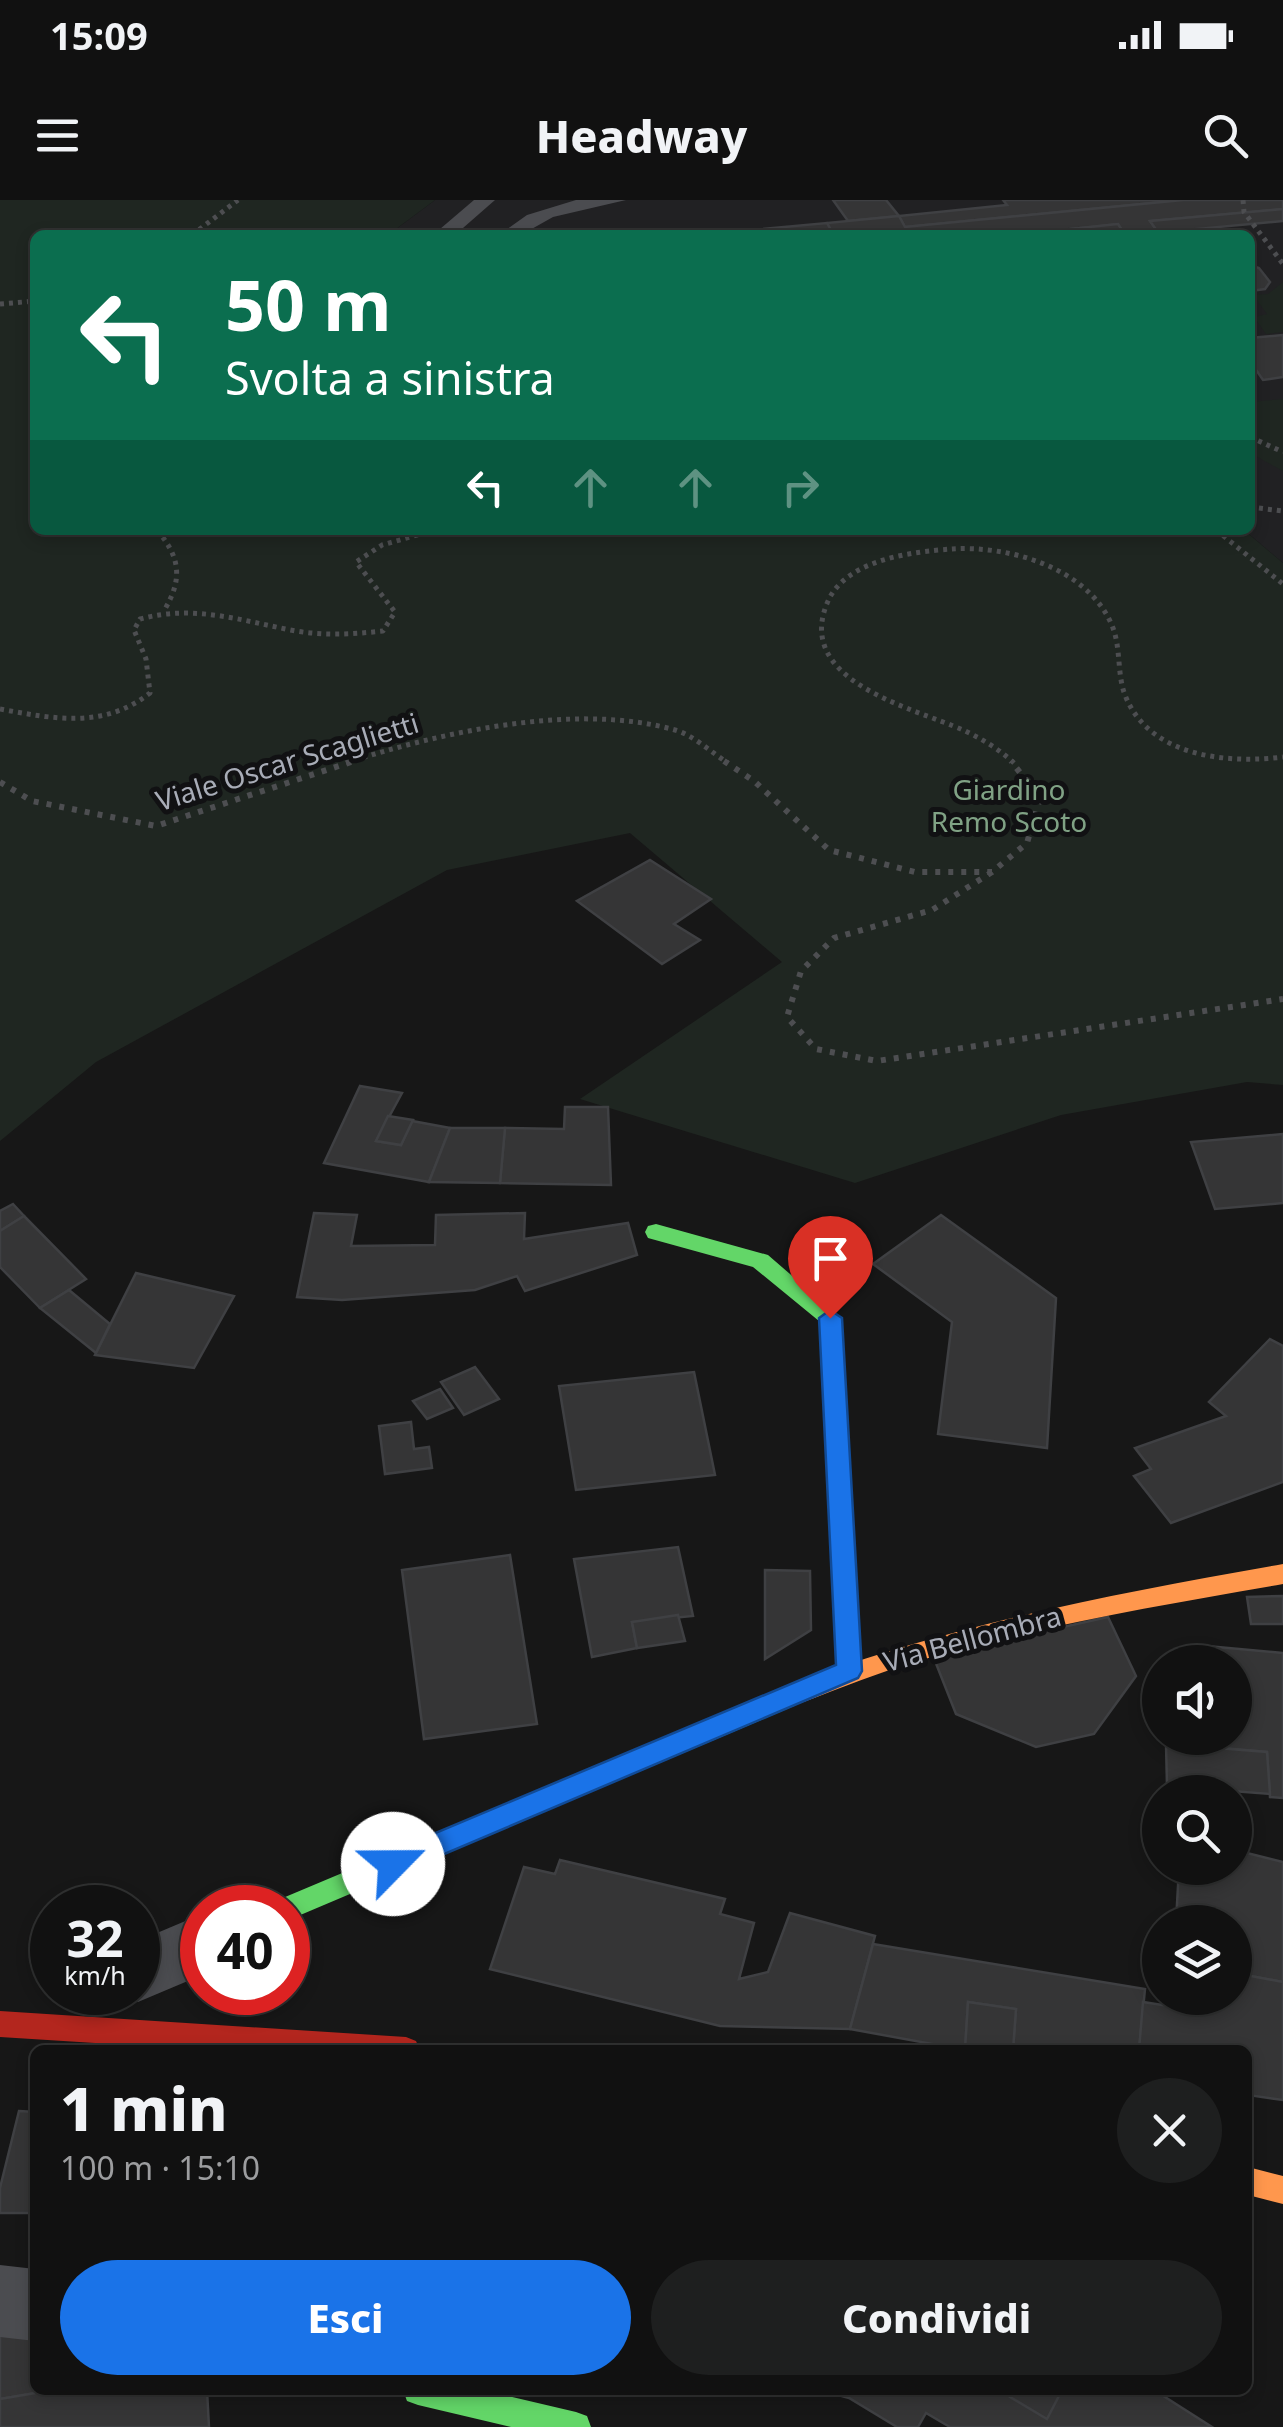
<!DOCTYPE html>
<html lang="it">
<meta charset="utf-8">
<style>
body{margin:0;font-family:"Noto Sans",sans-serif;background:#1e1f1f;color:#f1f3f6;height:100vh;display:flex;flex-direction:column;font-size:38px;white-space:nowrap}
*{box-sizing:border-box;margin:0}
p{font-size:32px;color:#9c9d9f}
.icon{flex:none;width:55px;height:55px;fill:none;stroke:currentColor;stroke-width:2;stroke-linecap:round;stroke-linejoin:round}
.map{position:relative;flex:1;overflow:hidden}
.details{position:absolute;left:30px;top:1845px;width:1222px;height:350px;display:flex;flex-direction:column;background:#111;border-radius:15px;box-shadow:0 5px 15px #0003,0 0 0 2px #303131}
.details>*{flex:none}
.top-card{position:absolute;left:30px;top:30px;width:1225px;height:305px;border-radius:15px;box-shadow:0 5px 15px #0003,0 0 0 2px #303131;background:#0b6e4f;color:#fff;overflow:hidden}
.controls{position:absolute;left:1142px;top:1445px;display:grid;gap:20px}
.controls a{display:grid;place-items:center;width:110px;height:110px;border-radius:50%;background:#111;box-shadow:0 5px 15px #0003,0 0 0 2px #303131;font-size:50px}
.speed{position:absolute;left:30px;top:1685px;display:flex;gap:20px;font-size:50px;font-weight:700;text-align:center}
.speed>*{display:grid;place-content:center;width:130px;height:130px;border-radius:50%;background:#111;box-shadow:0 5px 15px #0003,0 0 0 2px #303131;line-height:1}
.speed small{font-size:25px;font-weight:400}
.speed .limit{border:15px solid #d22;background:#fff;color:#111}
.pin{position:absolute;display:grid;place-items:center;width:85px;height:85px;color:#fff;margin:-102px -42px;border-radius:50% 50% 50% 0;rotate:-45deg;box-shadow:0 0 10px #0007}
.pin .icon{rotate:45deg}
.me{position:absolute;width:110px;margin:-55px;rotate:67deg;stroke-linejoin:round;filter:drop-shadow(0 0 8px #0008)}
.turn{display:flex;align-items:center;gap:35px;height:210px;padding:0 30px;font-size:45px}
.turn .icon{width:130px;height:130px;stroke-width:2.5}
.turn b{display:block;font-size:70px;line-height:85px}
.lanes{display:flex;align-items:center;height:95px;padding:0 30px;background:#0003;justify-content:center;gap:50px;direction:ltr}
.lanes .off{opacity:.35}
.round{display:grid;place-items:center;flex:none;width:105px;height:105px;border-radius:52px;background:#1e1f1f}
.summary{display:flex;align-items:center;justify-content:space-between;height:170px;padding:0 30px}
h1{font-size:60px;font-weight:800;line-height:75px}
.action{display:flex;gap:20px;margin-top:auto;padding:20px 30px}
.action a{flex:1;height:115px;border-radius:60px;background:#1a73e8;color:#fff;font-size:40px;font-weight:800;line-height:115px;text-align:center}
.action a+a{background:#1e1f1f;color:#f1f3f6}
.status{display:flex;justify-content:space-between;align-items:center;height:70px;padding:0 50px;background:#111;direction:ltr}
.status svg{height:28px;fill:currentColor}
header{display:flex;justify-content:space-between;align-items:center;height:130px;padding:0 30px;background:#111;font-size:45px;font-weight:800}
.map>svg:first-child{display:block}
</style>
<div class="status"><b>15:09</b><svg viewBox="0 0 49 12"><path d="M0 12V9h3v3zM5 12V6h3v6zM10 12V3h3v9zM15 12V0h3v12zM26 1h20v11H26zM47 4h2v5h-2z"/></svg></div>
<header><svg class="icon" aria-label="menu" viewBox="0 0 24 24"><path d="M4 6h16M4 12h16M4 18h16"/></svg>Headway<svg class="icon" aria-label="search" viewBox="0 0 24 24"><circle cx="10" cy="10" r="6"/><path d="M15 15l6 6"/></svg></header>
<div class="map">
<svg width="1283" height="2227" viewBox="0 0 1283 2227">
<rect width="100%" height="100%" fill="#171717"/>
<!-- built -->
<polygon fill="#212123" points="435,0 1283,0 1283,363 1244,330 1250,330 1250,35 388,35"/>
<!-- green -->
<g fill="#1f2621">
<polygon points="0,0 435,0 388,35 35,35 35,330 457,330 473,335 499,330 1244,330 1283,363 1283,885 1247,882 1061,915 855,983 580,899 782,762 630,633 447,670 96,862 0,941"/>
<polygon points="1283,82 1283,132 1266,134 1254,117 1267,114 1253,95 1268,94"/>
<polygon points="1283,199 1283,271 1250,253 1250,202"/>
</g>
<!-- building -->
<g fill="#353536" stroke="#3f4043" stroke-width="2.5">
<polygon points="833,0 886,0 899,16 848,21"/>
<polygon points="1003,0 1183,0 905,27 899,16 1007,5"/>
<polygon points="1183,0 1283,0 1283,9 1150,21 1160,35 1125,35 1118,24 1013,35 828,35 833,34 827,23 899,16 905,27"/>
<polygon points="1283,9 1283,21 1186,30 1189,35 1160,35 1150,21"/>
<polygon points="827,23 833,34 699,35"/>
<polygon points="1118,24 1125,35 1013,35"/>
<polygon points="1250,65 1259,68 1270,82 1265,89 1250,91"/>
<polygon points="1283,135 1283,177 1263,180 1250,161 1250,138"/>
<polygon points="650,660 711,699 674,724 700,740 662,764 577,701"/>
<polygon points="360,886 402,893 376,941 401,945 412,921 450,928 429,982 324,963"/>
<polygon points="565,907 608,907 611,985 500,983 505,928 564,929"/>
<polygon points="388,916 413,920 401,945 376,941"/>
<polygon points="450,928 505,928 500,983 429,982"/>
<polygon points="1283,934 1283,1003 1215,1009 1191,942"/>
<polygon points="13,1004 24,1016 0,1031 0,1011"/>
<polygon points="314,1013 357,1015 351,1046 435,1045 436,1015 525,1013 524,1039 628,1023 637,1055 525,1091 517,1076 475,1090 342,1100 297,1097"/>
<polygon points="941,1015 1056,1098 1047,1248 938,1234 952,1122 873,1064"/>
<polygon points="24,1016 86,1079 40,1108 0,1067 0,1031"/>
<polygon points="136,1073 234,1096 194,1168 95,1155"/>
<polygon points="69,1090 110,1124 96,1153 40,1108"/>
<polygon points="1270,1139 1283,1146 1283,1282 1171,1323 1134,1276 1151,1269 1135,1248 1226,1216 1209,1202"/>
<polygon points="475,1167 499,1199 464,1215 441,1182"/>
<polygon points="694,1172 715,1275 576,1290 559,1186"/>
<polygon points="440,1189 453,1208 427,1219 413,1201"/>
<polygon points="411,1222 414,1249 429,1247 432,1268 385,1274 379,1226"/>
<polygon points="678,1347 693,1416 632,1422 637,1448 592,1457 574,1359"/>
<polygon points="510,1355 537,1524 424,1539 402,1370"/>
<polygon points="765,1370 810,1371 811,1430 765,1459"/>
<polygon points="1283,1396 1283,1424 1251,1424 1247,1397"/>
<polygon points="678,1415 685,1441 637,1448 632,1422"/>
<polygon points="1108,1417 1136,1476 1094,1534 1036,1547 956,1514 933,1456"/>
<polygon points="1196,1445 1283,1453 1283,1598 1270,1597 1267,1552 1199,1546 1199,1538 1235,1538 1235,1462 1197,1462"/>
<polygon points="1166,1544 1267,1552 1270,1594 1167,1586"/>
<polygon points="1235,1650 1283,1662 1283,1782 1235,1773 1235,1722 1176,1722 1179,1668 1235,1668"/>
<polygon points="560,1660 725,1699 720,1714 754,1723 739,1779 768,1772 790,1713 875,1736 850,1829 720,1826 490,1769 524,1667 555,1674"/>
<polygon points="873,1744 1145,1789 1139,1850 1013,1850 1016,1809 968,1802 965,1850 850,1829"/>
<polygon points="1235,1773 1283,1782 1283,1900 1248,1895 1248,1850 1139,1850 1143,1802 1169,1806 1170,1798 1235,1798"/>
<polygon points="968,1802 1016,1809 1013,1850 965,1850"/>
<polygon points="19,1911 35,1912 35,2013 0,2013 0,1988"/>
<polygon points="35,2121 35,2190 53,2190 0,2199 0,2126"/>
<polygon points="53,2190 207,2190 209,2227 0,2227 0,2199"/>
<polygon points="820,2190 1154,2190 1212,2227 950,2227 926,2213 918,2227 897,2227 849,2198"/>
<polygon points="1013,2190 1062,2190 1047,2219 1010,2197"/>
</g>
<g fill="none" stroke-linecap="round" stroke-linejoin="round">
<!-- path-far1 -->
<g stroke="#4d4e51" stroke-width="5" stroke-dasharray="4 5" stroke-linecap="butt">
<polyline points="1243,0 1244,12 1283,64"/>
<polyline points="192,35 238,0"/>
<polyline points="0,104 35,101"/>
<polyline points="1250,237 1283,252"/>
<polyline points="1250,307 1283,311"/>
<path d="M157,330C180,357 183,378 165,409"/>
<polyline points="1216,330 1283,384"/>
<path d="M0,509C54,519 104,529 150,493L146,459L134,430L140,419C195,404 242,421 296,431C325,436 354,434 383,431L395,412L356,362L382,345L435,330"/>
<path d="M346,563C441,532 577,502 675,530C693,535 712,553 728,563"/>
<path d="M1014,563C999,549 982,539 963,530C914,508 790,481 829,399C849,359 912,352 951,349C1009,345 1090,368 1113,428C1121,450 1117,474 1125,495C1149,557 1227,564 1283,557"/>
</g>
<!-- path -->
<g stroke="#4d4e51" stroke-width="6" stroke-dasharray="5 8" stroke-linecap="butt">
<polyline points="724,561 754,581 829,650 915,672 992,672 1027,643 1040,598 1011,561"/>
<polyline points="0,582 32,601 156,626 354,561"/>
<polyline points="992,672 932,710 834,738 801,771 787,817 816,849 877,861 1283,799"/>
</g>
<!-- lane -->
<g fill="#4b4c50" fill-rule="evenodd">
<polygon points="474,0 495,0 455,35 433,35"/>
<polygon points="576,0 626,0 553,17 521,35 499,35 527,15"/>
</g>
<!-- street -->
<g fill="#4b4c50" fill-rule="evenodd">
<polygon points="202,1714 202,1775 138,1802 114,1793 138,1792 138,1741"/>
<polygon points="0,2065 35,2069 35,2141 0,2137"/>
</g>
<!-- fast -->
<g fill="#63d668" fill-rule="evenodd">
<polygon points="656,1024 768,1055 841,1118 862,1471 858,1478 849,1481 840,1478 836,1471 819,1121 753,1067 648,1038 645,1032 648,1026"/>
<polygon points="785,1487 794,1490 798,1498 794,1506 298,1716 288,1720 288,1708 275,1708 278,1700"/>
<polygon points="403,2190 483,2190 576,2212 587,2216 591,2227 511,2227 418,2205 407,2201"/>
</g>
<!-- slow -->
<g fill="#ff974d" fill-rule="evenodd">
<path d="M1283,1364V1384C1157,1406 1030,1427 908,1464C866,1477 826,1494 785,1509L776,1506L772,1498L776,1490C940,1427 1110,1394 1283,1364Z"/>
<polygon points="1248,1967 1283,1976 1283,2004 1248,1995"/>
</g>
<!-- jam -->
<polygon fill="#b3261e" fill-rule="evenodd" points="0,1811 406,1837 416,1841 420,1850 206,1850 0,1837"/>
</g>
<!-- route -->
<polygon fill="#1a73e8" stroke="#114b97" stroke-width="2.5" points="830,1110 842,1118 862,1471 858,1478 402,1672 383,1672 379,1664 383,1655 836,1465 819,1118"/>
<g text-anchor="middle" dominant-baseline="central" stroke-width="10" stroke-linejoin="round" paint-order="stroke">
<!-- street labels -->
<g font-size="28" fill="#a8acb7" stroke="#111113">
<text transform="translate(287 561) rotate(-17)">Viale Oscar Scaglietti</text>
<text transform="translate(972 1438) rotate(-15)">Via Bellombra</text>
</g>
<!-- park labels -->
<g font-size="28" fill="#80a285" stroke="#111113">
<text x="1009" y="589">Giardino<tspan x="1009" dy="32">Remo Scoto</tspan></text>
</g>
</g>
</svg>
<div class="controls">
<a><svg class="icon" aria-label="sound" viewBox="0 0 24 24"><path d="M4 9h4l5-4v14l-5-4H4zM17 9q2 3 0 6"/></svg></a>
<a><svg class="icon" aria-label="search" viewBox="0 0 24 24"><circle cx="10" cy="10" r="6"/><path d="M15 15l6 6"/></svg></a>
<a><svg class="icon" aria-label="layers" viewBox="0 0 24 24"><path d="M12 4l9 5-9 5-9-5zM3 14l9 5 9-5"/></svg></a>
</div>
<div class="speed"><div>32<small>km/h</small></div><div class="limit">40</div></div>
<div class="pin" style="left:830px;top:1118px;background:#d93025"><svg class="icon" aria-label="arrive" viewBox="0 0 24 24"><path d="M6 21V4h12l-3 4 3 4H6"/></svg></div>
<svg class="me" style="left:393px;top:1664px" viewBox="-20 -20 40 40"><circle r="19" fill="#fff"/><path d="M0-13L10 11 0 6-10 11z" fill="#1a73e8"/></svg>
<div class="top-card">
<div class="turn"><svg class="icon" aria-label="left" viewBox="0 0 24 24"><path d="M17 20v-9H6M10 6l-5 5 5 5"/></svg><div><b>50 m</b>Svolta a sinistra</div></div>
<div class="lanes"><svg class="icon" aria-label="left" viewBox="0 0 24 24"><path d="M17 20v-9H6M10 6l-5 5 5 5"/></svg><svg class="icon off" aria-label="ahead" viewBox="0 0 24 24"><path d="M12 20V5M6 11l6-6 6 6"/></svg><svg class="icon off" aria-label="ahead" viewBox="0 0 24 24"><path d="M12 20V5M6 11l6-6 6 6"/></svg><svg class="icon off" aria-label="right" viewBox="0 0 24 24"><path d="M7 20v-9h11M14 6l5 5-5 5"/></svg></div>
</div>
<section class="details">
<div class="summary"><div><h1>1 min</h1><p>100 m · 15:10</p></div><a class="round"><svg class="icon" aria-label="close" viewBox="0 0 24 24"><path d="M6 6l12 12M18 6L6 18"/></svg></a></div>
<div class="action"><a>Esci</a><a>Condividi</a></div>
</section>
</div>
